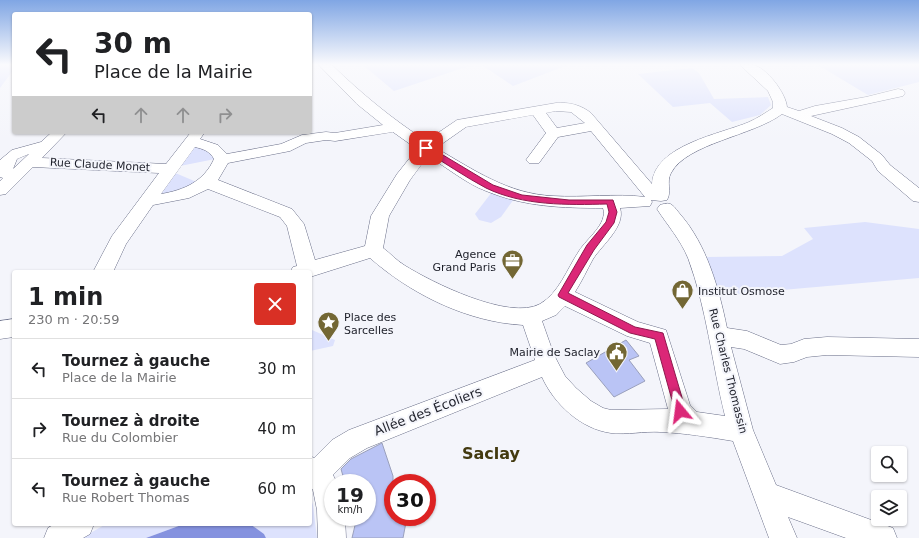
<!DOCTYPE html>
<html lang="fr">
<meta charset="utf-8">
<style>
body{margin:0;font-family:"DejaVu Sans",sans-serif;background:#f6f6f6;color:#202124;height:100vh;display:flex;flex-direction:column;font-size:15px;white-space:nowrap}
*{box-sizing:border-box;margin:0}
p{font-size:13px;color:#757577}
.icon{flex:none;width:22px;height:22px;fill:none;stroke:currentColor;stroke-width:2;stroke-linecap:round;stroke-linejoin:round}
.map{position:relative;flex:1;overflow:hidden}
.details{position:absolute;left:12px;top:270px;width:300px;height:256px;display:flex;flex-direction:column;background:#fff;border-radius:4px;box-shadow:0 1px 3px #0004}
.details>*{flex:none}
.hud{position:absolute;left:12px;top:12px;width:300px;height:122px;border-radius:4px;box-shadow:0 1px 3px #0004;background:#fff;color:#202124;overflow:hidden}
.fabs{position:absolute;left:871px;top:446px;display:grid;gap:8px}
.fabs a{display:grid;place-items:center;width:36px;height:36px;border-radius:4px;background:#fff;box-shadow:0 1px 3px #0004;font-size:20px}
.speed{position:absolute;left:324px;top:474px;display:flex;gap:8px;font-size:20px;font-weight:700;text-align:center}
.speed>*{display:grid;place-content:center;width:52px;height:52px;border-radius:50%;background:#fff;box-shadow:0 1px 3px #0004;line-height:1}
.speed small{font-size:10px;font-weight:400}
.speed .limit{border:6px solid #d22;background:#fff;color:#111}
.pin{position:absolute;display:grid;place-items:center;width:34px;height:34px;color:#fff;margin:-17px;border-radius:8px;box-shadow:0 2px 6px #0006}
.me{position:absolute;width:44px;margin:-22px;rotate:344deg;stroke-linejoin:round;filter:drop-shadow(0 0 3px #0008)}
.turn{display:flex;align-items:center;gap:14px;height:84px;padding:0 16px;font-size:18px}
.turn .icon{width:52px;height:52px;stroke-width:2.5}
.turn b{display:block;font-size:28px;line-height:34px}
.lanes{display:flex;align-items:center;height:38px;padding:0 16px;background:#0003;justify-content:center;gap:20px;direction:ltr}
.lanes .off{opacity:.35}
.round{display:grid;place-items:center;flex:none;width:42px;height:42px;border-radius:4px;background:#f6f6f6}
.summary{display:flex;align-items:center;justify-content:space-between;height:68px;padding:0 16px}
h1{font-size:24px;font-weight:700;line-height:30px}
ul{padding:0;list-style:none}
li{display:flex;align-items:center;gap:12px;height:60px;padding:0 16px;border-top:1px solid #e0e0e0}
li div{flex:1}
li b{display:block;font-size:15px}
li em{font-style:normal}
.map>svg:first-child{display:block}
</style>
<div class="map">
<svg width="919" height="538" viewBox="0 0 919 538">
<rect width="100%" height="100%" fill="#f4f5fb"/>
<!-- green -->
<g fill="#dde2fd">
<polygon points="0,65 14,65 14,69 0,88"/>
<polygon points="363,65 472,65 394,91"/>
<polygon points="482,65 568,65 513,86"/>
<polygon points="818,65 919,65 919,82 868,95"/>
<polygon points="692,68 699,73 714,99 768,97 771,105 760,115 732,122 710,103 673,107 638,74"/>
<polygon points="193,145 207,148 215,159 180,166"/>
<polygon points="173,172 199,183 185,192 158,196"/>
<polygon points="492,192 514,199 501,217 491,223 479,220 475,214"/>
<polygon points="865,222 919,229 919,278 715,296 707,257 782,256 813,239 804,228"/>
<polygon points="312,330 335,340 333,346 310,351 310,335"/>
<polygon points="310,497 313,505 317,538 266,538 264,534 250,524 310,524"/>
<polygon points="106,524 184,524 146,538 82,538"/>
</g>
<!-- water -->
<polygon fill="#8592df" points="184,524 250,524 264,534 266,538 146,538"/>
<!-- building -->
<g fill="#bac4f5" stroke="#9aa0bc">
<polygon points="626,340 639,356 629,360 645,381 614,397 586,363"/>
<polygon points="382,443 393,476 393,517 407,517 403,538 352,538 357,517 367,517 367,483 345,483 341,469 351,459"/>
</g>
<g fill="none" stroke-linecap="round" stroke-linejoin="round">
<defs>
<g id="minor">
<path d="M319,65H332C362,94 391,118 426,141L457,120L556,103C569,102 581,105 591,113L652,184C654,145 721,134 749,122C758,118 765,113 773,108V102L768,91L740,65C744,65 749,64 753,65C766,67 786,93 787,107L799,111L815,106L866,97L898,89L903,90L905,93L903,96L811,116L842,128L859,137L882,155L890,165L919,188V202L913,201L878,171L872,161L849,143L832,134L782,114C753,136 687,143 671,173C666,182 672,192 667,200L661,201L651,200L652,202L650,206L620,208C626,226 602,245 593,259C587,270 582,281 575,292L638,322L666,330L690,405L697,412L725,416C712,364 707,309 688,258C680,239 668,226 657,209L660,205C664,204 668,202 672,205C675,207 678,212 680,214C707,245 719,289 727,328L747,331L781,345L791,344L804,339L827,337L919,339V357L827,355L807,357L794,362L780,364L744,349L731,347L753,430L776,485L893,528L897,538H846L788,517L797,538H769L733,441C709,437 684,433 660,432C644,431 627,435 611,433C581,429 554,404 542,377L367,448L350,458L333,475L337,483H333V517H345L346,538H318L317,510L313,490L310,486V456L314,458L332,440L349,430L535,360L523,325C467,322 411,294 370,258L310,277V272H290L293,267L297,266L287,226L280,217L208,189L189,198L153,205L126,244L113,272H93L112,236L159,173L33,167L6,194L0,195V181L3,178L0,177V160L12,150L41,142L52,132H67L42,158L166,164L191,132H205L200,139L218,145L227,154L281,144L302,135L326,132L335,133L383,125L357,104ZM556,111L571,112L585,123L557,128L546,113ZM533,115L546,133L526,160L529,163H539L558,137L591,131L645,197C615,193 584,198 553,196C508,194 474,170 436,148L466,127ZM393,132L417,149L397,174L371,216L365,246L315,260L304,224L292,209L218,180L228,163L290,151L306,143L326,140L335,141ZM195,147C203,149 210,151 214,159C204,181 185,190 161,194ZM29,154L13,169L17,159ZM428,156C446,167 467,184 486,191C525,207 562,208 603,208C608,224 587,238 579,251C567,269 559,293 540,304C509,321 431,282 404,265C396,260 390,253 383,248L389,216L410,180ZM565,306L627,336L650,343L668,409L611,410L603,408L591,401L576,388L565,376L554,355L542,321L556,315Z"/>
<polygon points="14,319 14,337 0,339 0,321"/>
<polygon points="55,524 94,524 90,534 83,538 44,538 48,528"/>
</g>
</defs>
<!-- minor casing -->
<use href="#minor" stroke="#696e88" stroke-width="1"/>
<!-- minor -->
<use href="#minor" fill="#fff" fill-rule="evenodd"/>
</g>
<!-- sky -->
<linearGradient id="sky" x2="0" y2="1"><stop stop-color="#80a6e4"/><stop offset="0.46" stop-color="#fafafd"/><stop offset="1" stop-color="#fafafd" stop-opacity="0"/></linearGradient>
<rect width="919" height="140" fill="url(#sky)"/>
<!-- route -->
<path fill="#db2777" stroke="#8e194d" d="M423,146H428L493,185L522,195L569,200H613L617,212L614,223L594,250L568,293L635,327L663,333L686,411L684,415L680,417L676,415L675,411L655,339L630,333L559,297L558,295L587,245L606,222L609,212L607,204C568,205 523,206 486,188C465,177 444,162 423,150Z"/>
<!-- icons -->
<defs>
<symbol id="office-pin" viewBox="-11 -11 22 30"><path d="M0 17L-7.5 6A9.5 9.5 0 1 1 7.5 6Z" fill="#736734" stroke="#f4f5fb"/><path d="M-6-3h4V-5.5h4V-3h4V5H-6ZM-1-4.5V-3h2v-1.5ZM-6 0V1H6V0Z" fill="#fff"/></symbol>
<symbol id="shop-pin" viewBox="-11 -11 22 30"><path d="M0 17L-7.5 6A9.5 9.5 0 1 1 7.5 6Z" fill="#736734" stroke="#f4f5fb"/><path d="M-5-2.5h2.3a2.7 3.5 0 0 1 5.4 0H5L5.5 6h-11ZM-1.5-2.5h3a1.5 2.3 0 0 0-3 0Z" fill="#fff"/></symbol>
<symbol id="sight-pin" viewBox="-11 -11 22 30"><path d="M0 17L-7.5 6A9.5 9.5 0 1 1 7.5 6Z" fill="#736734" stroke="#f4f5fb"/><path d="M0-6L1.8-2.2L6-1.7L2.9 1.2L3.7 5.4L0 3.3L-3.7 5.4L-2.9 1.2L-6-1.7L-1.8-2.2Z" fill="#fff"/></symbol>
<symbol id="civic-pin" viewBox="-11 -11 22 30"><path d="M0 17L-7.5 6A9.5 9.5 0 1 1 7.5 6Z" fill="#736734" stroke="#f4f5fb"/><path d="M-.6-6.5H3V-4.5H.6V-3L4-1V1h2V6H-6V1h2V-1L-.6-3ZM-1.2 2.5V6h2.4V2.5Z" fill="#fff"/></symbol>
</defs>
<g fill-rule="evenodd">
<use href="#office-pin" x="500" y="248" width="25" height="34"/>
<use href="#shop-pin" x="670" y="278" width="25" height="34"/>
<use href="#sight-pin" x="316" y="310" width="25" height="34"/>
<use href="#civic-pin" x="604" y="340" width="25" height="34"/>
</g>
<g text-anchor="middle" dominant-baseline="central" stroke-width="4" stroke-linejoin="round" paint-order="stroke">
<!-- street labels -->
<g font-size="11" fill="#1c1e28" stroke="#f4f5fb">
<text transform="translate(100 165) rotate(3)">Rue Claude Monet</text>
<text transform="translate(728 371) rotate(76)">Rue Charles Thomassin</text>
</g>
<!-- poi labels -->
<g font-size="11" fill="#1c1e28" stroke="#f4f5fb" text-anchor="end">
<text x="496" y="254">Agence<tspan x="496" dy="13">Grand Paris</tspan></text>
<text x="698" y="291" text-anchor="start">Institut Osmose</text>
<text x="344" y="317" text-anchor="start">Place des<tspan x="344" dy="13">Sarcelles</tspan></text>
<text x="600" y="352">Mairie de Saclay</text>
</g>
<!-- near-street labels -->
<g font-size="13" fill="#1c1e28" stroke="#f4f5fb">
<text transform="translate(428 411) rotate(-21)">Allée des Écoliers</text>
</g>
<!-- near-quarter labels -->
<g font-size="16" font-weight="bold" fill="#433a10" stroke="#f4f5fb">
<text x="491" y="453">Saclay</text>
</g>
</g>
</svg>
<div class="fabs">
<a><svg class="icon" aria-label="search" viewBox="0 0 24 24"><circle cx="10" cy="10" r="6"/><path d="M15 15l6 6"/></svg></a>
<a><svg class="icon" aria-label="layers" viewBox="0 0 24 24"><path d="M12 4l9 5-9 5-9-5zM3 14l9 5 9-5"/></svg></a>
</div>
<div class="speed"><div>19<small>km/h</small></div><div class="limit">30</div></div>
<div class="pin" style="left:426px;top:148px;background:#d93025"><svg class="icon" aria-label="arrive" viewBox="0 0 24 24"><path d="M6 21V4h12l-3 4 3 4H6"/></svg></div>
<svg class="me" style="left:680px;top:411px" viewBox="-20 -20 40 40"><path d="M0-17L14 15 0 8-14 15z" fill="#db2777" stroke="#fff" stroke-width="4"/></svg>
<div class="hud">
<div class="turn"><svg class="icon" aria-label="left" viewBox="0 0 24 24"><path d="M17 20v-9H6M10 6l-5 5 5 5"/></svg><div><b>30 m</b>Place de la Mairie</div></div>
<div class="lanes"><svg class="icon" aria-label="left" viewBox="0 0 24 24"><path d="M17 20v-9H6M10 6l-5 5 5 5"/></svg><svg class="icon off" aria-label="ahead" viewBox="0 0 24 24"><path d="M12 20V5M6 11l6-6 6 6"/></svg><svg class="icon off" aria-label="ahead" viewBox="0 0 24 24"><path d="M12 20V5M6 11l6-6 6 6"/></svg><svg class="icon off" aria-label="right" viewBox="0 0 24 24"><path d="M7 20v-9h11M14 6l5 5-5 5"/></svg></div>
</div>
<section class="details">
<div class="summary"><div><h1>1 min</h1><p>230 m · 20:59</p></div><a class="round" style="background:#d93025;color:#fff"><svg class="icon" aria-label="close" viewBox="0 0 24 24"><path d="M6 6l12 12M18 6L6 18"/></svg></a></div>
<ul>
<li><svg class="icon" aria-label="left" viewBox="0 0 24 24"><path d="M17 20v-9H6M10 6l-5 5 5 5"/></svg><div><b>Tournez à gauche</b><p>Place de la Mairie</p></div><em>30 m</em></li>
<li><svg class="icon" aria-label="right" viewBox="0 0 24 24"><path d="M7 20v-9h11M14 6l5 5-5 5"/></svg><div><b>Tournez à droite</b><p>Rue du Colombier</p></div><em>40 m</em></li>
<li><svg class="icon" aria-label="left" viewBox="0 0 24 24"><path d="M17 20v-9H6M10 6l-5 5 5 5"/></svg><div><b>Tournez à gauche</b><p>Rue Robert Thomas</p></div><em>60 m</em></li>
</ul>
</section>
</div>
